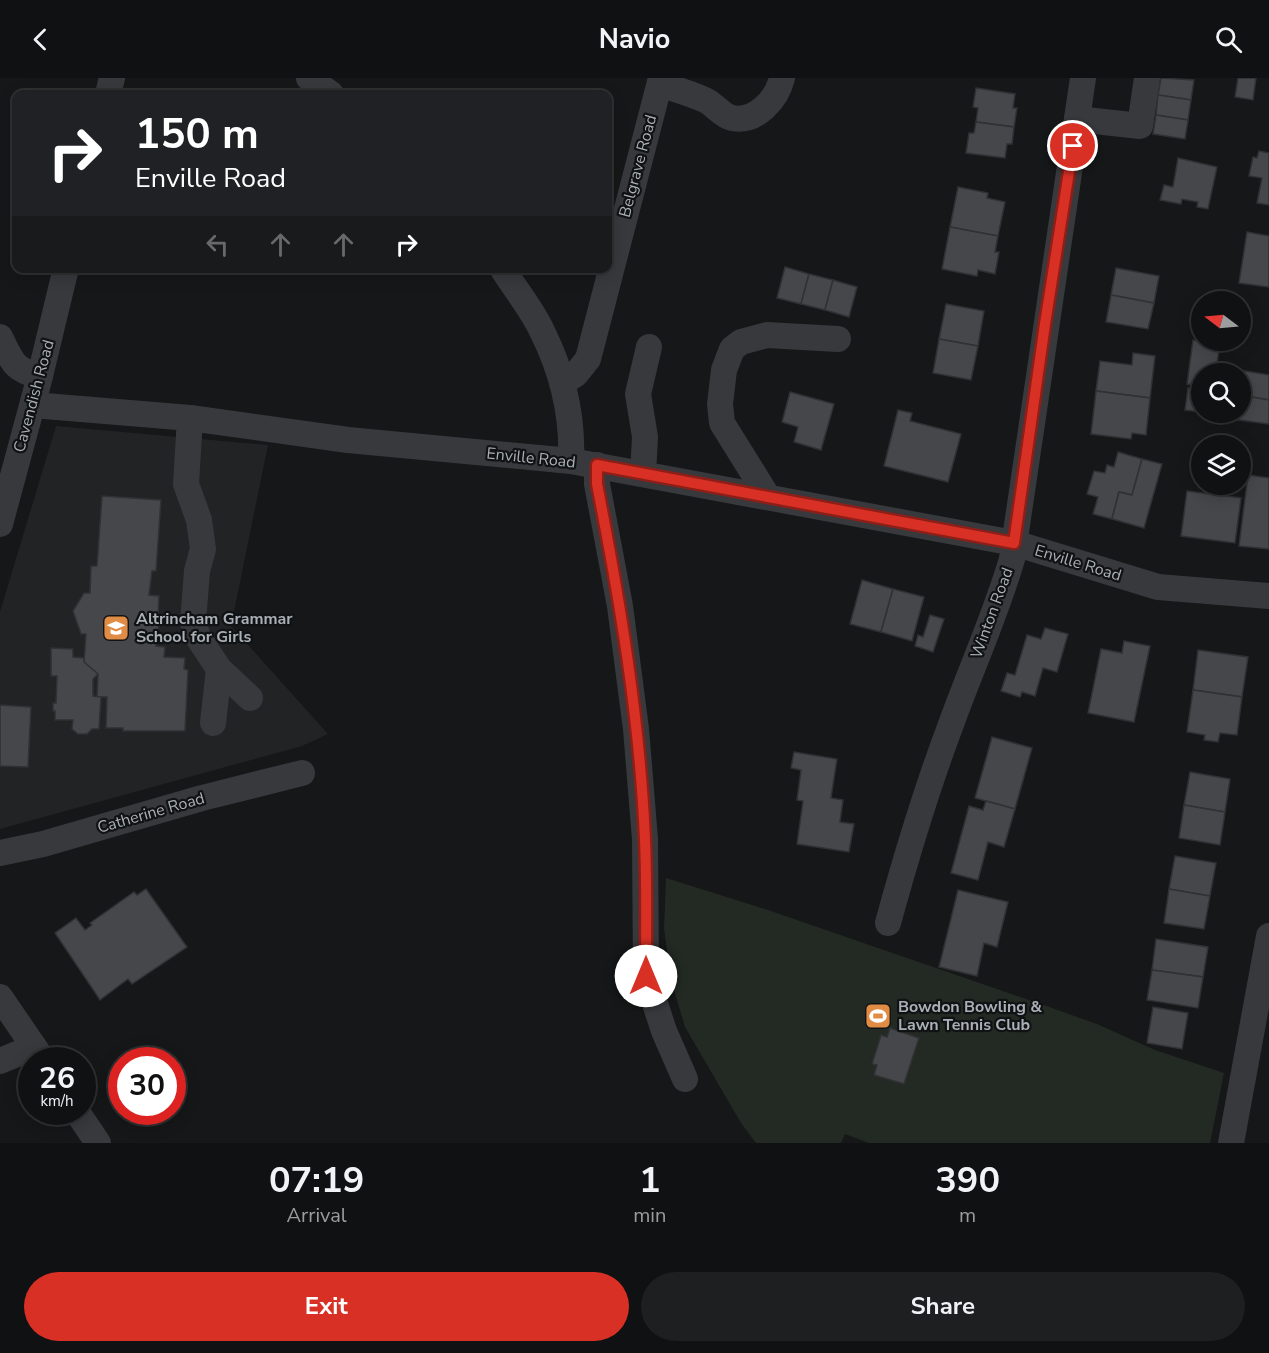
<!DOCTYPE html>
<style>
body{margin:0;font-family:"Nunito Sans",sans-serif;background:#1e1f20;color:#f1f3f6;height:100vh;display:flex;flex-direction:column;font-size:22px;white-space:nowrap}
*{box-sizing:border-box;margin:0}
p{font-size:20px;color:#9c9d9f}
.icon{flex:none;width:33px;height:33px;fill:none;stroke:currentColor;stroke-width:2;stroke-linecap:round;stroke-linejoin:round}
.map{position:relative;height:1065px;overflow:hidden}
.panel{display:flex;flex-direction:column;background:#101112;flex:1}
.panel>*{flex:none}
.hud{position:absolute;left:12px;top:12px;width:600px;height:183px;border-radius:12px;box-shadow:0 3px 15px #0003,0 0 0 2px #303132;background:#202124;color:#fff;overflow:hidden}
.needle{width:39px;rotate:286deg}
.controls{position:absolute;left:1191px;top:213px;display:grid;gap:12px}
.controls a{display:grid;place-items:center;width:60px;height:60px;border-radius:50%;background:#101112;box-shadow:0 3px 15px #0003,0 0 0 2px #303132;font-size:30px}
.speed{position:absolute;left:18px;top:969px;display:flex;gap:12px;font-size:30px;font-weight:700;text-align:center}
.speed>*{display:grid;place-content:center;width:78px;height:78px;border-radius:50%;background:#101112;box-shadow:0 3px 15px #0003,0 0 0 2px #303132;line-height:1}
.speed small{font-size:15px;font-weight:400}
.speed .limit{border:9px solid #d22;background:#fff;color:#111}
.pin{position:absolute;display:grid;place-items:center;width:51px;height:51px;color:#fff;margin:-26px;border:3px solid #fff;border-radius:50%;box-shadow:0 2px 6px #0007}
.me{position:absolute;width:66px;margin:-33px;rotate:0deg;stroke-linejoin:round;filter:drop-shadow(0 0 4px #0008)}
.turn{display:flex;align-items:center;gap:21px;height:126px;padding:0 24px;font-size:27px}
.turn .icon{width:78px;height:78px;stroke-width:2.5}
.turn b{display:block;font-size:42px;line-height:51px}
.lanes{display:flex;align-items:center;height:57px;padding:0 24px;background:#0003;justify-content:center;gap:30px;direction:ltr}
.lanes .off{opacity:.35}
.eta{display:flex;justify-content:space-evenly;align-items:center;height:102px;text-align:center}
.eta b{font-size:36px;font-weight:700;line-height:42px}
.primary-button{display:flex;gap:12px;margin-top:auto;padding:12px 24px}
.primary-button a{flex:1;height:69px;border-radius:36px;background:#d93025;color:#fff;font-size:24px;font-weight:700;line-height:69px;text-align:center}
.primary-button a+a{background:#1e1f20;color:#f1f3f6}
header{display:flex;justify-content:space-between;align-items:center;height:78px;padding:0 24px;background:#101112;font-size:27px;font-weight:700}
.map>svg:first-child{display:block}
</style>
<header><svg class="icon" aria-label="back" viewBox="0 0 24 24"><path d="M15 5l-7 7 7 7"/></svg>Navio<svg class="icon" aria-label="search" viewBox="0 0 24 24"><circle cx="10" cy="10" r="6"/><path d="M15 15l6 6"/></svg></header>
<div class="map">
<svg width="1269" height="1065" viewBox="0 0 1269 1065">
<rect width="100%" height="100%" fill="#161718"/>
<!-- built -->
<polygon fill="#222325" points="56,348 268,367 231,548 328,656 302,668 0,751 0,534"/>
<!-- green -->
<polygon fill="#232a23" points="666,800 768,832 1052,930 1097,946 1155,972 1224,995 1210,1065 869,1065 845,1056 841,1065 756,1065 741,1045 685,949 671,902 664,851"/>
<!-- building -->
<g fill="#45474b" stroke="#303134" stroke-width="1.5">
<polygon points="1161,0 1194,2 1191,22 1158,17"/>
<polygon points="1238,0 1256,0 1253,22 1235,19"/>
<polygon points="976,10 1015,16 1013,30 1017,30 1014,49 976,44 978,30 973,29"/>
<polygon points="1158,17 1191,22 1188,42 1156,37"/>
<polygon points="1156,37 1188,42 1185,61 1153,56"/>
<polygon points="976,44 1014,49 1012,66 1007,66 1005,80 966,75 969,55 974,55"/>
<polygon points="1259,73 1269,75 1269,127 1257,125 1262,100 1249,98 1253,79 1257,80"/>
<polygon points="1178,80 1217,89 1208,131 1197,129 1198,124 1182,121 1181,126 1160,122 1164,107 1173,109"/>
<polygon points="958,109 988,115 987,120 1005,124 998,158 950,149"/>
<polygon points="950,149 998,158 995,174 999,174 995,196 978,192 977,198 942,191"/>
<polygon points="1247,154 1269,158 1269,209 1239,205"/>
<polygon points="785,189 809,196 801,226 777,220"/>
<polygon points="1116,190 1159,198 1154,225 1111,217"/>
<polygon points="809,196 833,202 825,232 801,226"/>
<polygon points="833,202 857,209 849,239 825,232"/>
<polygon points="1111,217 1154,225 1148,251 1106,244"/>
<polygon points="946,226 984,233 978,268 939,261"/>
<polygon points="939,261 978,268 971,302 933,295"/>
<polygon points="1193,262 1220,266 1216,292 1206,291 1206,296 1202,296 1202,308 1187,306"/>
<polygon points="1133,275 1155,278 1150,320 1096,313 1100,283 1132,287"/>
<polygon points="1239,292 1269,297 1269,322 1240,317"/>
<polygon points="1188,310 1202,312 1201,334 1185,332"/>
<polygon points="1096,313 1150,320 1146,357 1132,355 1131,361 1091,356"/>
<polygon points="790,314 834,326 821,372 794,364 798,349 782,344"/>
<polygon points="1240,317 1269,322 1269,346 1232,341 1233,334 1240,334"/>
<polygon points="898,332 912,335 910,343 961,356 948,404 884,388"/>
<polygon points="1118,374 1142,381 1132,417 1119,414 1112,441 1093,436 1098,419 1087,416 1094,393 1105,395 1107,387 1114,389"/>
<polygon points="1142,381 1162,386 1144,450 1112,441 1119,414 1132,417"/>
<polygon points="1248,397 1269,400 1269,471 1239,468"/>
<polygon points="1187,413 1241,420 1235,465 1181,458"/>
<polygon points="102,418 161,422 156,493 152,493 149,517 159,518 158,540 160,540 156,568 165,569 164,579 185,580 184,591 188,592 185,653 123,653 123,650 106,650 107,619 97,619 98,596 84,584 86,556 81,556 73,533 84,515 90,515 91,488 97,488"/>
<polygon points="862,502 893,511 881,554 850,546"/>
<polygon points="893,511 924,519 912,563 881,554"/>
<polygon points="930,537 944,541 933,574 915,568 918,557 923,559"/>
<polygon points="1045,550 1068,556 1057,594 1043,590 1035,618 1022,614 1020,619 1001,613 1007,595 1015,597 1027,557 1041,561"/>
<polygon points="1124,563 1150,568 1134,644 1088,635 1101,571 1122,575"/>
<polygon points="51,570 73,571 73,579 84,580 84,584 98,596 93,601 93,618 101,619 99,651 92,651 87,656 78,656 72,651 73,642 55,642 55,633 53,633 53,625 56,625 57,598 51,598"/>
<polygon points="1198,572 1248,579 1242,619 1193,612"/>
<polygon points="1193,612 1242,619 1237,657 1220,655 1218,664 1204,662 1205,657 1187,654"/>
<polygon points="0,627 31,629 28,689 0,688"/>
<polygon points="992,659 1032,670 1015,731 975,720"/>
<polygon points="794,674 837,681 831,720 843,722 840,744 854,746 849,774 797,766 803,723 797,722 801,692 791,690"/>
<polygon points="1190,694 1230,701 1225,734 1184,727"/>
<polygon points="986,723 1015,731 1004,769 988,764 978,802 951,795 969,728 983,732"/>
<polygon points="1184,727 1225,734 1220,767 1179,760"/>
<polygon points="1175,778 1216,785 1210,818 1169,811"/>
<polygon points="146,811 187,869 132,906 128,901 100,922 55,855 76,840 85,852 92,847 90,845 134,814 137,817"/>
<polygon points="1169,811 1210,818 1204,851 1164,845"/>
<polygon points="958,812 1008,824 997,869 984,865 977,898 939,889"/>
<polygon points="1156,861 1208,869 1203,899 1152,892"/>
<polygon points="1152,892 1203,899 1198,930 1147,922"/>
<polygon points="1153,929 1188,935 1182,971 1147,965"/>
<polygon points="890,950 919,960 904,1006 874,997 877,987 872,986 881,957 887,959"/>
</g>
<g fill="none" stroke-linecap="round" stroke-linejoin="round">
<!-- minor -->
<g stroke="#38393d" stroke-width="26">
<polyline points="309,0 331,16"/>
<path d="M660,6C674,11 690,15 705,22C714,26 722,38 732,40C756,45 777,21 782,0"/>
<polyline points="108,16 112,0"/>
<polyline points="1077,41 1140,48 1147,0"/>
<path d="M502,190C515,211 532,231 542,253C562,293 573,338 571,383"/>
<path d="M0,259C12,283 13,292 40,298"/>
<polyline points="562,305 576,296 588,281 661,0"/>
<polyline points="33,327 190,340 348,362 571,383 1014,465 1158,509 1269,518"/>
<polyline points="190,340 186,406 199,442 203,471 197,493 193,544 198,559 219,591"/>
<polyline points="597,387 597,406 620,528 636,651 645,761 646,898 664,953 685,1001"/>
<polyline points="643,396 645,359 638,316 649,269"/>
<polyline points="768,419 722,345 720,326 724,292 732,271 741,264 767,257 838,261"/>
<polyline points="0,446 40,298 66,190"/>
<polyline points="213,645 219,591 250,620"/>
<polyline points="0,775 43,766 202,720 302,695"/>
<path d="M888,845C906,779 926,713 950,649C970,593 995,539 1012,481L1083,0"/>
<polyline points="0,919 43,982"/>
<polyline points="0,983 34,969"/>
<polyline points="77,1034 98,1065"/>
<polyline points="1231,1065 1269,858"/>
</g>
</g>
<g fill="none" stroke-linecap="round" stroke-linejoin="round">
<defs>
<path id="route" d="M646,898C646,853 647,807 645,762C640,642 620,523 597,406V387L1014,465L1045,246L1073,68"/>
</defs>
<!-- route casing -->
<use href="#route" stroke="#8d1f18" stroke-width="15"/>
<!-- route -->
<use href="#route" stroke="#d93025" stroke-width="10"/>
</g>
<!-- icons -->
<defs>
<symbol id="school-square" viewBox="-11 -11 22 22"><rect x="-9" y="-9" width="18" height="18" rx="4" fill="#e18c45" stroke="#111213"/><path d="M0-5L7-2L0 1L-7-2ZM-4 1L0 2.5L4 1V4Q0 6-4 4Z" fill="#fff"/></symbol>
<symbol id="stadium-square" viewBox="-11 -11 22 22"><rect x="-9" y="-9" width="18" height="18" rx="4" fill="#e18c45" stroke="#111213"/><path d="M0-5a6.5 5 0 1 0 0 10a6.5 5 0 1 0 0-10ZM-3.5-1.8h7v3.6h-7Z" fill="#fff"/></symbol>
</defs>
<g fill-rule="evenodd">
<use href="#school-square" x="101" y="535" width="30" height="30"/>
<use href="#stadium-square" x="863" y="923" width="30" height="30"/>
</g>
<g text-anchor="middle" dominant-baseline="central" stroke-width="4.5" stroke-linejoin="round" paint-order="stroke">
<!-- street labels -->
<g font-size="16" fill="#a9b0b7" stroke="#111213">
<text transform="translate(638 88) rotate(-75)">Belgrave Road</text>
<text transform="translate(34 318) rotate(-75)">Cavendish Road</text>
<text transform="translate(531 380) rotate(6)">Enville Road</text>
<text transform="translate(1078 485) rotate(17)">Enville Road</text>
<text transform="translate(992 535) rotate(-70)">Winton Road</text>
<text transform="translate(151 735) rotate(-16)">Catherine Road</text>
</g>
<!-- poi labels -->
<g font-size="16" font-weight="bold" fill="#a9b0b7" stroke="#111213" text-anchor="start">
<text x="136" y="541">Altrincham Grammar<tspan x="136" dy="18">School for Girls</tspan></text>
<text x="898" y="929">Bowdon Bowling &amp;<tspan x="898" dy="18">Lawn Tennis Club</tspan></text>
</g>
</g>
</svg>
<div class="controls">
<a><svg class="needle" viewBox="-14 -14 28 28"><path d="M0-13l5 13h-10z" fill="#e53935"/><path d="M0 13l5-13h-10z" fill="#9c9d9f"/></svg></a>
<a><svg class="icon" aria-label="search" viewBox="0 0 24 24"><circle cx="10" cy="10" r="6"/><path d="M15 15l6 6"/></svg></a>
<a><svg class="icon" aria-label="layers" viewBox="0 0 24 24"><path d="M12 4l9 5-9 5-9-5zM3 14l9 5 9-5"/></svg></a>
</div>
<div class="speed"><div>26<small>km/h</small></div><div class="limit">30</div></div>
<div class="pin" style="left:1073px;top:68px;background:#d93025"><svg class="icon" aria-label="arrive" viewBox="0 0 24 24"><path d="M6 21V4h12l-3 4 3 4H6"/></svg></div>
<svg class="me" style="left:646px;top:898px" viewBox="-20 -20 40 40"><circle r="19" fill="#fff"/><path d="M0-13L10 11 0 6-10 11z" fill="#d93025"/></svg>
<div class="hud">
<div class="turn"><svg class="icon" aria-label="right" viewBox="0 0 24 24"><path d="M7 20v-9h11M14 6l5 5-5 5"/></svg><div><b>150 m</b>Enville Road</div></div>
<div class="lanes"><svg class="icon off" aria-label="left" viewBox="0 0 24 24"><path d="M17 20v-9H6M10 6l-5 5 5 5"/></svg><svg class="icon off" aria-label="ahead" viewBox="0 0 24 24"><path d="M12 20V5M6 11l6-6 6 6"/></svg><svg class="icon off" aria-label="ahead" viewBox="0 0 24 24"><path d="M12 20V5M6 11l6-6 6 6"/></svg><svg class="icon" aria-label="right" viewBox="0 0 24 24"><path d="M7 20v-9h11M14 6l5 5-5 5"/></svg></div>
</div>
</div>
<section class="panel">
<div class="eta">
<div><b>07:19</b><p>Arrival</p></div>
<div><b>1</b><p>min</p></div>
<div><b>390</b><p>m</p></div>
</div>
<div class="primary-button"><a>Exit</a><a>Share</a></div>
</section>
